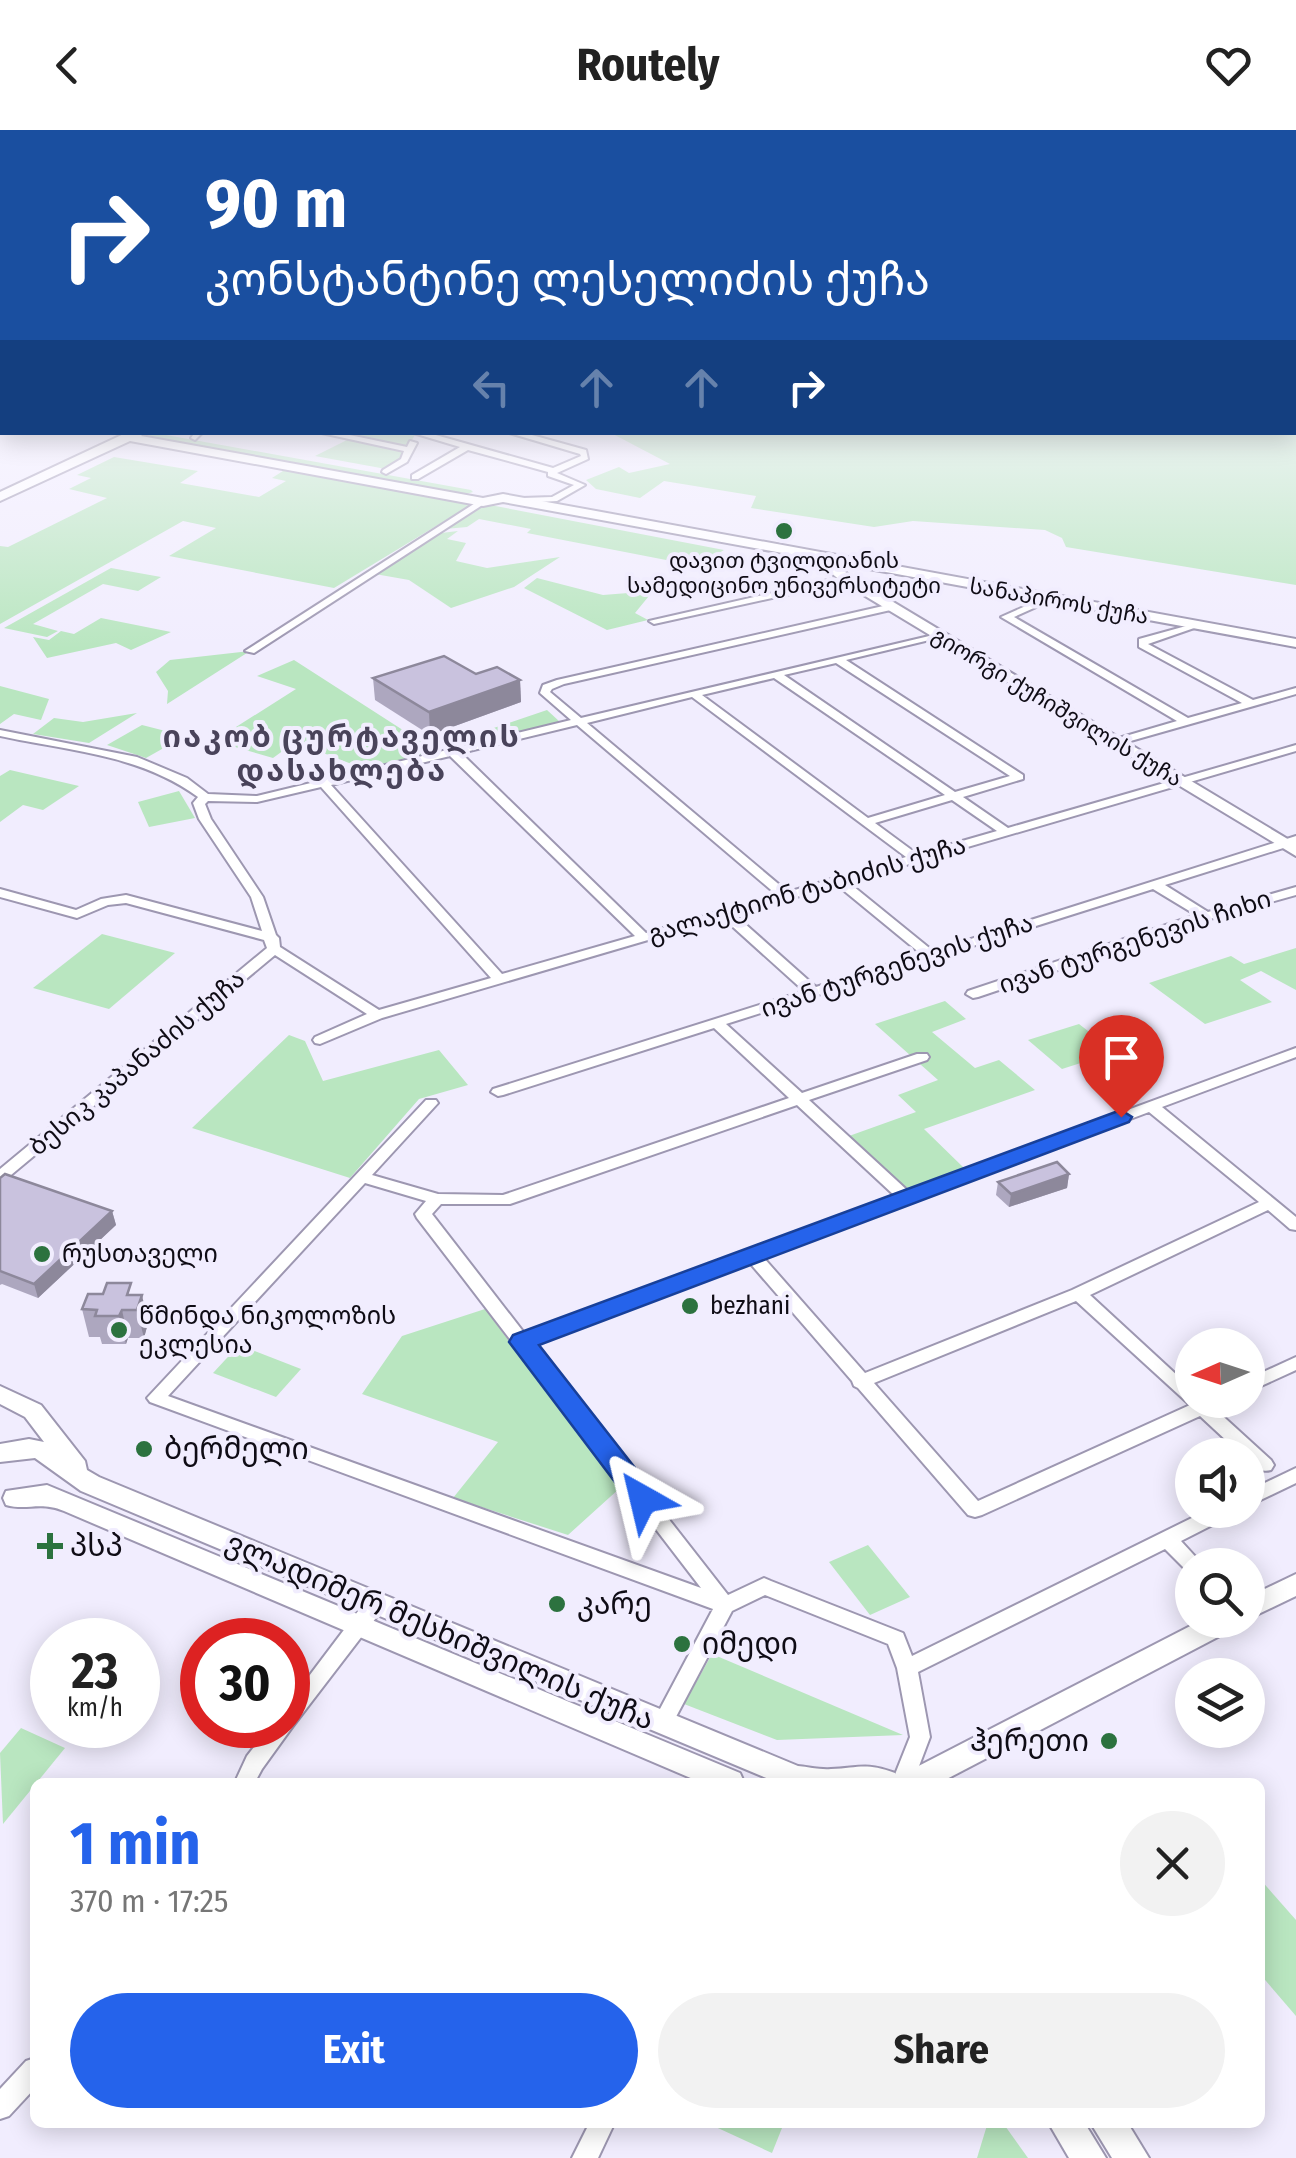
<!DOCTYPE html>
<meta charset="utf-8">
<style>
body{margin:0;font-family:"Fira Sans Condensed","Noto Sans Georgian",sans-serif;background:#f2f2f2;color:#222;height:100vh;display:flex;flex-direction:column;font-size:38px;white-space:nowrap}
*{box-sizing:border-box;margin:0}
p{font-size:32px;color:#767676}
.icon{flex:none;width:55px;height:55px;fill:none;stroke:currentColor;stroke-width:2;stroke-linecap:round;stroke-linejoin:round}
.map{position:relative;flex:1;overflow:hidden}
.drawer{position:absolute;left:30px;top:1648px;width:1235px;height:350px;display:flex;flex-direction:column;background:#fff;border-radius:15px;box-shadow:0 5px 25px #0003}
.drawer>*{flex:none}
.top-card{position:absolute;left:0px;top:0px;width:1298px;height:305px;box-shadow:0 5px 25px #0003;background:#1a4fa0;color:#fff;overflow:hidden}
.needle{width:65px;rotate:267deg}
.tools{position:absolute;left:1175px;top:1198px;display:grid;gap:20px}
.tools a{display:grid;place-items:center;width:90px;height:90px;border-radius:50%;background:#fff;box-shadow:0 5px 25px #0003;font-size:50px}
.speed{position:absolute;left:30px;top:1488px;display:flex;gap:20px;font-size:50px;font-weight:700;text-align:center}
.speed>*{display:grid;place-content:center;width:130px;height:130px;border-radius:50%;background:#fff;box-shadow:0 5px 25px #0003;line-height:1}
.speed small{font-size:25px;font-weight:400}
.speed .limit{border:15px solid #d22;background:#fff;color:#111}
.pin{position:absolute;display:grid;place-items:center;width:85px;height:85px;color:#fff;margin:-102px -42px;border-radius:50% 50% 50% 0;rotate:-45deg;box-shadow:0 0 10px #0007}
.pin .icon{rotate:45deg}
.me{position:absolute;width:110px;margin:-55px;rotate:323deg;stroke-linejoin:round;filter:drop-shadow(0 0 8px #0008)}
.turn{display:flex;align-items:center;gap:35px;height:210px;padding:0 40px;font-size:45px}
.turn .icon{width:130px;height:130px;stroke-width:2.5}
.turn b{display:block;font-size:70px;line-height:85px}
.lanes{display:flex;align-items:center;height:95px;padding:0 40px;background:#0003;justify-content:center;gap:50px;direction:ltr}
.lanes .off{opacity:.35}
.round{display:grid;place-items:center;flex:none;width:105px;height:105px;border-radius:52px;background:#f2f2f2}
.head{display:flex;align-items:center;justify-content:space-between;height:170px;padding:0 40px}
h1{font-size:60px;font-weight:700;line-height:75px;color:#2563eb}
.action{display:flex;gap:20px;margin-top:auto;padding:20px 40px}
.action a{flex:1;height:115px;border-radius:60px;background:#2563eb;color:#fff;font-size:40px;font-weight:700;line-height:115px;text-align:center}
.action a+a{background:#f2f2f2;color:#222}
header{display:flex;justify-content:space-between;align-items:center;height:130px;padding:0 40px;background:#fff;font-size:45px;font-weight:700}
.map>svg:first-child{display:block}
</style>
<header><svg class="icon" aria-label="back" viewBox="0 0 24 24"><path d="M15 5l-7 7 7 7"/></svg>Routely<svg class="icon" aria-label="heart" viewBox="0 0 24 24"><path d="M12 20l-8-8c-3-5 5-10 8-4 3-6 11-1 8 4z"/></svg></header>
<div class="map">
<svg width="1296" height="2028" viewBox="0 0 1296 2028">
<rect width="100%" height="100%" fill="#f1edfe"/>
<!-- green -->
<g fill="#b9e6c0">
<polygon points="1296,235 1296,455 1066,417 1062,408 1045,400 913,391 874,397 751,378 756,366 664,351 640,368 596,359 586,350 619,337 629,343 670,334 611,303 1295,302"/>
<polygon points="155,303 471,360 473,362 463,365 146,307"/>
<polygon points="326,303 413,302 416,303 401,329 386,339 315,326 351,308"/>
<polygon points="114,327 198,341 180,353 259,367 286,351 272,348 286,339 474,373 334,458 169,426 216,398 183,391 0,494 0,416 8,417 107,368 69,359 91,348 77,345"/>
<polygon points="485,374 724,420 697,436 527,403 531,399 479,389 467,397 445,399"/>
<polygon points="458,401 447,409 466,413 456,431 487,438 560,427 514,457 451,478 409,450 375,444 441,403"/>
<polygon points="111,438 161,447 138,461 103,454 33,494 58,501 47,507 4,498"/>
<polygon points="537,448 603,465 653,461 635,483 648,490 607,500 524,458"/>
<polygon points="101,488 171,502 131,520 116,513 47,528 33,507 49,510 61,501 74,504"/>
<polygon points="250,521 167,574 168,561 156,542 170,530"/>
<polygon points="294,530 437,622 367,640 295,612 273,628 214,611 296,559 257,546"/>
<polygon points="0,556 49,569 41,590 14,584 0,594"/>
<polygon points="547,580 560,592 458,616 455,611"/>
<polygon points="137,583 89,613 33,604 54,588 83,592"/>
<polygon points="142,595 185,606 146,628 107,615"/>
<polygon points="10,640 79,656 43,680 23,675 0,692 0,646"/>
<polygon points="179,661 195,688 149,697 138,672"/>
<polygon points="102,804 175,823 109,879 33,858"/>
<polygon points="1296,818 1296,860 1261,841 1240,850 1272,872 1205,894 1149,853 1231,826 1244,834"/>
<polygon points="945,871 966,889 932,902 975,938 999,930 1035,960 924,999 964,1038 905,1060 849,1006 916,982 898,965 938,950 875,894"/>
<polygon points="1079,894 1115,922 1062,939 1028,910"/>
<polygon points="289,905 305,911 323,951 439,920 468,955 419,969 350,1048 192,998"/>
<polygon points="485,1179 620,1358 568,1405 453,1368 498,1312 362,1264 402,1206"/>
<polygon points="239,1215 301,1239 276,1267 213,1243"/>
<polygon points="868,1415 910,1467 870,1485 829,1432"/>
<polygon points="712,1524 903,1605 777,1610 684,1574"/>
<polygon points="21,1598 65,1618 3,1694 0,1623"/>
<polygon points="1260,1749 1296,1790 1296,1886 1260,1844"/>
<polygon points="988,1992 1003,1993 1028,2028 977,2028"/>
<polygon points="707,1993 784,1993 772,2023"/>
</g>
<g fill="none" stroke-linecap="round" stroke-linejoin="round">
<defs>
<g id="minor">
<rect x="0" y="266" width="2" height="4"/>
<polygon points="195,302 203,302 195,310 191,308"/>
<polygon points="317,302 335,302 407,317 410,311 417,313 407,332 386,344 382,342 383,340 401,329 404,321"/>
<polygon points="410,302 425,302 553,338 581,326 580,324 506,302 521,302 586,320 588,329 557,343 585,355 557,371 519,373 518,371 522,368 552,367 574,355 548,346 548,342 468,320 418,349 412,349 412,345 460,317"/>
<polygon points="480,370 487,372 254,523 245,521"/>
<polygon points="846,446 851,449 849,451 654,494 649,491"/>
<polygon points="1046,467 1054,469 1014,487 1188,588 1242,573 1139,517 1139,509 1197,493 1197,497 1148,514 1253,570 1296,558 1296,564 1120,614 1112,614 1112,610 1177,591 1001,487"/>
<path d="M892,474L897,477L895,479L564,554L552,559L550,562L581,588L942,503V507L846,530L1023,645V649L963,667L1008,698L1296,615V621L848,752L933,821L1296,706V714L1165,755L1208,782L1296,757V765L1210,789L978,867L973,868L966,864L968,861L1196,785L1153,759L726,894L802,963L917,924H927L929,927L927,930L809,970L908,1061L1296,918V927L1162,977L1296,1087V1100L1290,1099L1268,1080L1090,1165L1192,1259V1270H1227L1224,1274L1215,1279L1271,1330L1274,1335L1271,1340C1260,1343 1255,1337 1248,1330V1325H1242L1200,1286L982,1385L975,1387L968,1385L858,1258L854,1256L852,1251L749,1132L532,1214L728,1465L764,1448L771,1451L903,1503L912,1526L1208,1380H1234L1232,1385L1181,1411L1203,1435H1192V1442L1186,1440L1165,1419L918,1542L930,1607L913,1652H892L910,1607L897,1538L888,1514L765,1465L732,1481L669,1600L662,1603L655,1600L652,1594L713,1479L150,1272L147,1268L426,970H436L438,973L372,1045L438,1064L503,1065L789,968L714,898L503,965L498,966L491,962L493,959L804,861L723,788L382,888L320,914L315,913L313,910L315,907L367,884L275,825L5,1050L0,1052V1039L267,818L264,810L126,773L108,775L77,788L0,767V759L76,780L101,769L126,765L262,801L251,767L199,689L193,673L198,667C139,624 69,621 0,606V600L137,627L187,648L208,664L257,666L571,590L540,563L543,555L557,550ZM836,533L1010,646L955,662L784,545ZM774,548L945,665L868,688L702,565ZM692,567L906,727L788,762L587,593ZM577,595L777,765L646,803L461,623ZM450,626L635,806L502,844L331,655ZM321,657L491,848L379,880L280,817L279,808L276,805L263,767L211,689L205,674L208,671L257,672ZM952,670L997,701L917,724L875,693ZM837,755L921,824L816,857L735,785ZM797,975L895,1066L525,1204L432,1084L441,1074H510ZM1149,982L1259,1072L1072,1160L865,1243L763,1127ZM365,1053L426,1071L415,1084L417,1088L701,1458L168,1266ZM1076,1171L1190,1275L978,1371L874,1253Z"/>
<polygon points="1296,1227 1296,1240 1248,1262 1248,1249"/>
<polygon points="1296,1338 1296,1353 1248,1376 1248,1361"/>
<polygon points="375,1466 382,1468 385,1474 382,1480 293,1596 262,1639 255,1652 235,1652 247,1626 271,1595 288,1595 288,1574 368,1468"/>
<polygon points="35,1928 35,1958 9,1986 0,1989 0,1959 26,1931"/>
<polygon points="590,1992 615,1992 598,2028 572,2028"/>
</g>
<g id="tertiary">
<polygon points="817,425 825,425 850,446 1296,714 1296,726 842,452 817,431"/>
<path d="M0,1256L41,1275L85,1331L87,1340L99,1347L798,1636C809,1637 820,1640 831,1639C859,1638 865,1632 895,1643L899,1652H776L81,1361L35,1328L0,1332V1314L29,1309L44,1312L25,1287L0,1274Z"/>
<path d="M47,1355L740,1643L744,1652H700L64,1381C40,1371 27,1381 6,1375L3,1368L6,1361Z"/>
<polygon points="1296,1444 1296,1466 1248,1489 1248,1467"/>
<polygon points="1202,1490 1239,1490 1235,1498 941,1652 901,1652 905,1643"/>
<polygon points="1048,1992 1084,1992 1106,2028 1069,2028"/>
<polygon points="1090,1992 1127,1992 1149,2028 1112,2028"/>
</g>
<polygon id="secondary" points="128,302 145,302 141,306 483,368 503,364 1296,509 1296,517 503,372 483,376 130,311 0,371 0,362"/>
</defs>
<!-- minor casing -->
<use href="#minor" stroke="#9d97b1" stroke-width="4"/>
<!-- tertiary casing -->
<use href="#tertiary" stroke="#9d97b1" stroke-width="4"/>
<!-- secondary casing -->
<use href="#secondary" stroke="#9d97b1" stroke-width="4"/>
<!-- minor -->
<use href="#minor" fill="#fff" fill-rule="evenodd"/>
<!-- tertiary -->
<use href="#tertiary" fill="#fff" fill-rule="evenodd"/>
<!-- secondary -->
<use href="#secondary" fill="#fff" fill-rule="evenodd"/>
</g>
<!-- wall -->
<g fill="#ada7bf">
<polygon points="476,544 520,550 521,572 430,605 375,570 373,548"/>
<polygon points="1069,1044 1067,1058 1009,1077 996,1065 998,1052"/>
<polygon points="0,1048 112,1081 116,1095 38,1168 2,1154 0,1155"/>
<polygon points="133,1165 148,1193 144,1208 128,1208 126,1214 102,1214 100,1207 89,1207 82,1179"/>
</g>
<!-- shaded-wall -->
<g fill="#8d889b">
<polygon points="520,550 521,572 430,605 429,582"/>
<polygon points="1069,1044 1067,1058 1009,1077 1011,1064"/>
<polygon points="112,1081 116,1095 38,1168 34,1154"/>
<polygon points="142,1165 148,1193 144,1208 137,1180"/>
<polygon points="122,1180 128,1208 126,1214 119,1186"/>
</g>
<!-- building -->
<g fill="#c9c2de" stroke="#8d889b" stroke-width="2.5">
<polygon points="444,526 476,544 497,537 520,550 429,582 373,548"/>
<polygon points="1057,1032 1069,1044 1011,1064 998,1052"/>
<polygon points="5,1044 112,1081 34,1154 0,1141 0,1048"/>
<polygon points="107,1153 131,1153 127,1165 142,1165 137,1180 122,1180 119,1186 95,1186 97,1180 82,1179 88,1164 103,1164"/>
</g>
<!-- sky -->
<linearGradient id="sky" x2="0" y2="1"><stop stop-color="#8bcad1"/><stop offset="0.45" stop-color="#f9f7ff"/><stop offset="1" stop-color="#f9f7ff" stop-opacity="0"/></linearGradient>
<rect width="1296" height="519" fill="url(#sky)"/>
<!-- route -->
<polygon fill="#2563eb" stroke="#184099" stroke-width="2.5" points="1121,980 1132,987 1129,992 539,1215 653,1361 657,1369 653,1376 643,1379 633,1376 509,1212 513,1205"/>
<!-- markers -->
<g fill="#2c723f" stroke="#f1edfe" stroke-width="4">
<circle cx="784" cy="401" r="10"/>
<circle cx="42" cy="1124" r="10"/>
<circle cx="690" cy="1176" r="10"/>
<circle cx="119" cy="1200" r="10"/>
<circle cx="144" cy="1319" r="10"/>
<path d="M45 1401h10v10h10v10h-10v10h-10v-10h-10v-10h10z"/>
<circle cx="557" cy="1474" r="10"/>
<circle cx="682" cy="1514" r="10"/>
<circle cx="1109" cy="1611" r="10"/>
</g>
<g text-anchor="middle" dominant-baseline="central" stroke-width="8" stroke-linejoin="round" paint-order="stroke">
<!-- far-poi labels -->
<g font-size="22" fill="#0f0c15" stroke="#f1edfe">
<text x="784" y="430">დავით ტვილდიანის<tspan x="784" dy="25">სამედიცინო უნივერსიტეტი</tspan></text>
</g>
<!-- far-street labels -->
<g font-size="22" fill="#0f0c15" stroke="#f1edfe">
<text transform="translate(1059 471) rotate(10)">სანაპიროს ქუჩა</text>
<text transform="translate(1057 577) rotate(31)">გიორგი ქუჩიშვილის ქუჩა</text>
</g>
<!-- street labels -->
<g font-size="25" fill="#0f0c15" stroke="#f1edfe">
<text transform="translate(807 760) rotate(-16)">გალაქტიონ ტაბიძის ქუჩა</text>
<text transform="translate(1135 812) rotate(-18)">ივან ტურგენევის ჩიხი</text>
<text transform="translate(897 836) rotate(-18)">ივან ტურგენევის ქუჩა</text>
<text transform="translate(137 933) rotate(-40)">ბესიკ კაპანაძის ქუჩა</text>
</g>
<!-- poi labels -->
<g font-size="25" fill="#0f0c15" stroke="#f1edfe" text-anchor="start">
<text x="62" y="1124">რუსთაველი</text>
<text x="710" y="1176">bezhani</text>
<text x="139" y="1186">წმინდა ნიკოლოზის<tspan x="139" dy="29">ეკლესია</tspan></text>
</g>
<!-- far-district labels -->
<g font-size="30" font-weight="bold" letter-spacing="2.5" fill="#49435a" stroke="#f1edfe">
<text x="342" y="607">იაკობ ცურტაველის<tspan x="342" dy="34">დასახლება</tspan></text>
</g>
<!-- near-poi labels -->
<g font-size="30" fill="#0f0c15" stroke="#f1edfe" text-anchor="start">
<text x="164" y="1319">ბერმელი</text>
<text x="70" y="1416">პსპ</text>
<text x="577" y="1474">კარე</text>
<text x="702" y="1514">იმედი</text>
<text x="1089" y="1611" text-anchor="end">ჰერეთი</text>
</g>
<!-- near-street labels -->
<g font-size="30" fill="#0f0c15" stroke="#f1edfe">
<text transform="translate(440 1501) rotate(23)">ვლადიმერ მესხიშვილის ქუჩა</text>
</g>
</g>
</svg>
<div class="tools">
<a><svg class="needle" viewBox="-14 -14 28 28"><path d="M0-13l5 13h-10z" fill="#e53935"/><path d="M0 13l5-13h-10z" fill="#767676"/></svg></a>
<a><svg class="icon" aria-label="sound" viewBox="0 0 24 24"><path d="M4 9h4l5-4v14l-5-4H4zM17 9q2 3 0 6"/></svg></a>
<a><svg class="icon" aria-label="search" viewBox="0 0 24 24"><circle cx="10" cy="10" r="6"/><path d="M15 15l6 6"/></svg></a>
<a><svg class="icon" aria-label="layers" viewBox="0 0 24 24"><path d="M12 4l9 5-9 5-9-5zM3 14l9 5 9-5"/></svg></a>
</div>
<div class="speed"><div>23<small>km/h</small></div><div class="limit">30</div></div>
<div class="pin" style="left:1121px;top:987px;background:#d93025"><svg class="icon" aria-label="arrive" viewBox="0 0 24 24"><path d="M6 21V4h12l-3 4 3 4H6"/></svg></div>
<svg class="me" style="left:643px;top:1369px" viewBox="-20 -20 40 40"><path d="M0-17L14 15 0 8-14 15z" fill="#2563eb" stroke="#fff" stroke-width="4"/></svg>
<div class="top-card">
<div class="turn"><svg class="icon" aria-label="right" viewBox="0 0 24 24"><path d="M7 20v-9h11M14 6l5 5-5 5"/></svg><div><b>90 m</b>კონსტანტინე ლესელიძის ქუჩა</div></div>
<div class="lanes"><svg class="icon off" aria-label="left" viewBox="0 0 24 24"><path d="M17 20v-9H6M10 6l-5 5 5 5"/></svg><svg class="icon off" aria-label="ahead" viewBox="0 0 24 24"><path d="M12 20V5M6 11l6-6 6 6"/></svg><svg class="icon off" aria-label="ahead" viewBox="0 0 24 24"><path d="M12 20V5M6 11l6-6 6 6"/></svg><svg class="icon" aria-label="right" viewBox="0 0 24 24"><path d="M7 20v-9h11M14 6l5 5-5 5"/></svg></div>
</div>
<section class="drawer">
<div class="head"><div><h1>1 min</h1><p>370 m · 17:25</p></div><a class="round"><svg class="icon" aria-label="close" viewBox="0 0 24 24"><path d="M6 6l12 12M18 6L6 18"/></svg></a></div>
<div class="action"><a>Exit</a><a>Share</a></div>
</section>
</div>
